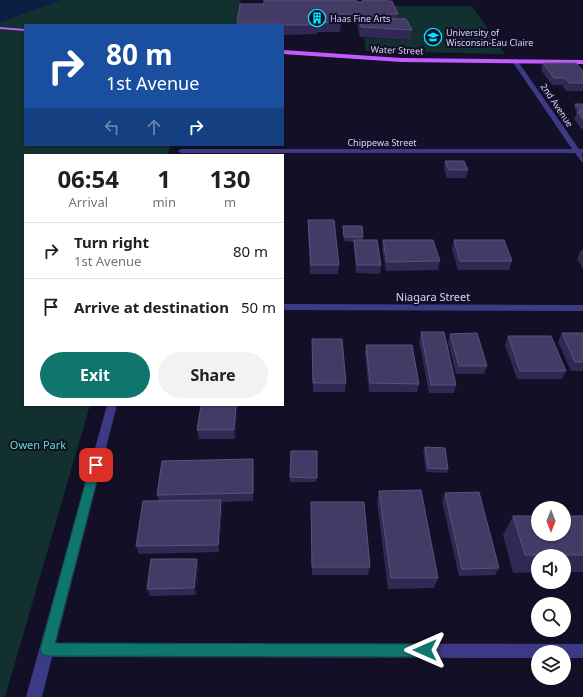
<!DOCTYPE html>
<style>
body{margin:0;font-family:"Noto Sans",sans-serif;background:#f2f2f2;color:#202124;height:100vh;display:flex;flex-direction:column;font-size:15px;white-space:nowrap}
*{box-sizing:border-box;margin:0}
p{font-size:13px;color:#757577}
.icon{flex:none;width:22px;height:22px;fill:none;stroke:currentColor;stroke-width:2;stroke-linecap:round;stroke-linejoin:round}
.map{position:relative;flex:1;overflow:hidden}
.drawer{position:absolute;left:24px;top:154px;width:260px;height:252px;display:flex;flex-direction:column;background:#fff;border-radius:0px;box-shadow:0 1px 3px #0004}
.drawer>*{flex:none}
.hud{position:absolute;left:24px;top:24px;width:260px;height:122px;border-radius:0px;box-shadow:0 1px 3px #0004;background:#1a4fa0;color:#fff;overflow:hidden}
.needle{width:26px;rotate:180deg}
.controls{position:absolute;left:531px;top:501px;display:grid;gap:8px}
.controls a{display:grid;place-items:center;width:40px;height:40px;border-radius:50%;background:#fff;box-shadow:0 1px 3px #0004;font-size:20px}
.pin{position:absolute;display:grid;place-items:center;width:34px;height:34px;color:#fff;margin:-17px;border-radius:8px;box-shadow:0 2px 6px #0006}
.me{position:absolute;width:44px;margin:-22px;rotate:270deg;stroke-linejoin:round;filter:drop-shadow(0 0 3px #0008)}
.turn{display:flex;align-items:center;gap:14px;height:84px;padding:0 16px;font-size:18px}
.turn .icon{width:52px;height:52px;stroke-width:2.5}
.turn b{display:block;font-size:28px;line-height:34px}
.lanes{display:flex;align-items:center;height:38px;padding:0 16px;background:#0003;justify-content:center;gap:20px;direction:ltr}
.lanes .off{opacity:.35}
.eta{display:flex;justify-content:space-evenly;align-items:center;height:68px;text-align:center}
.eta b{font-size:24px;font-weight:700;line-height:28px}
.action{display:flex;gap:8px;margin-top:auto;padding:8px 16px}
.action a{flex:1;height:46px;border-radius:24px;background:#0f766e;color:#fff;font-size:16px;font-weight:700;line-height:46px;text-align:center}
.action a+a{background:#f2f2f2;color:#202124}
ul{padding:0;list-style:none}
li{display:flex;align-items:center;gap:12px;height:56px;padding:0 16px;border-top:1px solid #e0e0e0}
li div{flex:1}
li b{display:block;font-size:15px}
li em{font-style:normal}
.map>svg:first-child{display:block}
</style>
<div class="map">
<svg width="583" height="697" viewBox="0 0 583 697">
<rect width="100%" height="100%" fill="#130f26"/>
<!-- green -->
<g fill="#12302f">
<polygon points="60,0 241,0 237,25 25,25 25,145 170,145 168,155 25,155 25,405 90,405 5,697 0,697 0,22"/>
<polygon points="384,6 472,6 505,54 366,51 364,38 410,40"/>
</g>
<!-- water -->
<polygon fill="#0a1f44" points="0,0 60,0 0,22"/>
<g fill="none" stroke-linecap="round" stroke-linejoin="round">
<!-- minor -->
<g fill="#3d3a85" fill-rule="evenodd">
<polygon points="515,59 517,60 579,149 583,149 583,153 582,153 583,162 581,161 575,153 181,153 178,151 181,149 572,149 512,61"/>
<polygon points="283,304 583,305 583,311 283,310"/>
<polygon points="107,405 117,405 56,643 583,644 583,658 564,658 564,652 538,652 538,658 52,657 42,697 26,697"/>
</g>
<!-- major -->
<g fill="#c25bff" fill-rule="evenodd">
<polygon points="0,27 25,29 25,31 0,29"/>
<polygon points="283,50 401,58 583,60 583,64 401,62 283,54"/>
</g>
</g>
<!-- wall -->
<g fill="#312854">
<polygon points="362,0 386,0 398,14 397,19 412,30 410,40 360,37 357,23 341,23 340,32 317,32 317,34 283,35 283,25 237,25 237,23 356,2 362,2"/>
<polygon points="543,63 583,71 583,91 566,91 562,85 552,85 541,70"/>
<polygon points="575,104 583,104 583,131 574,119 577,112 574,108"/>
<polygon points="445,161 468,170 466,178 447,178 444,169"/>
<polygon points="308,220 339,265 338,274 310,274 308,229"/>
<polygon points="343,226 363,237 362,240 381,265 380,274 356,273 354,249 354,242 344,241"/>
<polygon points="383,240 440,261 438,270 386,271 382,249"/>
<polygon points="454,240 512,261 509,270 458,270 452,249"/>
<polygon points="581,250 583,250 583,269 577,259"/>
<polygon points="421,332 456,385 454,393 429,393 419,341"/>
<polygon points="562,333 583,333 583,371 571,371 558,342"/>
<polygon points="450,334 487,366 484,374 456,374 448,342"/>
<polygon points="508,336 566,371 562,379 517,379 505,345"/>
<polygon points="312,339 346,383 345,392 313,392"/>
<polygon points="366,345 419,384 417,392 369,392 365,354"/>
<polygon points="201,405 238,405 235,439 199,439 197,430"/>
<polygon points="425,447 448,469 447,473 426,472 423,451"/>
<polygon points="317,451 316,482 290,482 290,477"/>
<polygon points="254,468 253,501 221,502 222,508 219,552 139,554 136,546 159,501 157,495"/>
<polygon points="379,491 438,578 434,588 388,589 377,502"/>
<polygon points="445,493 499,568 495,575 459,576 442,501"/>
<polygon points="311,502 370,567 368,575 312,575"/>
<polygon points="513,516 583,516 583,572 564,572 564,556 538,556 538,572 513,573 503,535"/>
<polygon points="197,559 199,566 196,595 150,596 147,589"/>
</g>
<!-- shaded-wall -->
<g fill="#1d163a">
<polygon points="236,405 238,405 235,439 234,430"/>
<polygon points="253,459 254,468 253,501"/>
<polygon points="221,500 222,508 219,552 218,545"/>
<polygon points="197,559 199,566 196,595 194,588"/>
</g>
<!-- building -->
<g fill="#433a66" stroke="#5a527e">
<polygon points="264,0 356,0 356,2 363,2 363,0 386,0 386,1 392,1 398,14 386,14 387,19 406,19 412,30 361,27 358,14 339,14 341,22 317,23 317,25 279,25 279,23 237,23 240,4 264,4"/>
<polygon points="543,63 576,63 583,71 583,83 569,83 565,78 554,78"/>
<polygon points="575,104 583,104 583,111 580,111"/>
<polygon points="577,112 583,112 583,119"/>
<polygon points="445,161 464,161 468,170 449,170"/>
<polygon points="308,220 334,220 339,265 311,265"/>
<polygon points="343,226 362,226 363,237 344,237"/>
<polygon points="354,240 377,240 381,265 357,265"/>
<polygon points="383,240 433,240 440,261 387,262"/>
<polygon points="454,240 504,240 512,261 460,261"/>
<polygon points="421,332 444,332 456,385 431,385"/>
<polygon points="477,333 487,366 459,366 450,334"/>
<polygon points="562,333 583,333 583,362 575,362"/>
<polygon points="508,336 551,336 566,371 520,371"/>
<polygon points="312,339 342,339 346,383 313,383"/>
<polygon points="366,345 412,345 419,384 370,383"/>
<polygon points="201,405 236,405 234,430 197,430"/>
<polygon points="425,447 445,448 448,469 428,468"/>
<polygon points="291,451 317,451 317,478 290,477"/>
<polygon points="253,459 253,493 157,495 162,461"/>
<polygon points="421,490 438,578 391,578 379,491"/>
<polygon points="479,492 499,568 462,569 445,493"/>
<polygon points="221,500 218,545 136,546 143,501"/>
<polygon points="311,502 364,502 370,567 312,567"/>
<polygon points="513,516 538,516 538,534 564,534 564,516 583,516 583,555 525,555"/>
<polygon points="151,559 197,559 194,588 147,589"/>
</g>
<!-- route -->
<polygon fill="#0f766e" stroke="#0a4d48" points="96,460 100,462 101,465 55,643 425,644 430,646 432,650 430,655 425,657 46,656 42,654 40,650 90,465 92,462"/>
<!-- icons -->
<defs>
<symbol id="building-ring" viewBox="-11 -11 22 22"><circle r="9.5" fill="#130f26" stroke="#00e5ff" stroke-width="1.5"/><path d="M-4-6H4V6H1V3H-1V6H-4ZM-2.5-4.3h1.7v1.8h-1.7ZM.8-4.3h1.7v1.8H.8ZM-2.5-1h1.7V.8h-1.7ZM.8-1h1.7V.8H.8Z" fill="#00e5ff"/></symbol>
<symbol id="university-ring" viewBox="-11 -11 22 22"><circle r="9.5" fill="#130f26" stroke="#00e5ff" stroke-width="1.5"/><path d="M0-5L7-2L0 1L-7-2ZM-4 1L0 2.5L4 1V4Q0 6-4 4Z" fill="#00e5ff"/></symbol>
</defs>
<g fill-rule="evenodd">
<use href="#building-ring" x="307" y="8" width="20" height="20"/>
<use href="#university-ring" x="423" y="27" width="20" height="20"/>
</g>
<g text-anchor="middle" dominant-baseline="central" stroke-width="4" stroke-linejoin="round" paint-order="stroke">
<!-- far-poi labels -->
<g font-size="9" fill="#d9d4ff" stroke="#130f26" text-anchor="start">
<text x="330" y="18">Haas Fine Arts</text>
<text x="446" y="32">University of<tspan x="446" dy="10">Wisconsin-Eau Claire</tspan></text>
</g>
<!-- far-street labels -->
<g font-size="9" fill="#d9d4ff" stroke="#130f26">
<text transform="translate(397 50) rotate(2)">Water Street</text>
<text transform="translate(557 105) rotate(56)">2nd Avenue</text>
<text x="382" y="142">Chippewa Street</text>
</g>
<!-- street labels -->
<g font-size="11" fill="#d9d4ff" stroke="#130f26">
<text x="433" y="296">Niagara Street</text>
</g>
<!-- park labels -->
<g font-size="11" fill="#5fe0c0" stroke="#130f26">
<text x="38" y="444">Owen Park</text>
</g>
</g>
</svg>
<div class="controls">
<a><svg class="needle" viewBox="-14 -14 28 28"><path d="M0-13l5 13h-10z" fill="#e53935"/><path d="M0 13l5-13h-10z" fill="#757577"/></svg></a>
<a><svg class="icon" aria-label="sound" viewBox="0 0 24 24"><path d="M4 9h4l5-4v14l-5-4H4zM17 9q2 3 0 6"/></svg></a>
<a><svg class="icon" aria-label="search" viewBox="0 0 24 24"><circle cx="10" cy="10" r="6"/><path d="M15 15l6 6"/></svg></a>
<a><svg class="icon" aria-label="layers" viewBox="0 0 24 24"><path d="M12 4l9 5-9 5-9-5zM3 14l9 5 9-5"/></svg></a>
</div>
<div class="pin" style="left:96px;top:465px;background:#d93025"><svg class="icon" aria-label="arrive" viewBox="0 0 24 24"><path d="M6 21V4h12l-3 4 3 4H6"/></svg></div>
<svg class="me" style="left:425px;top:650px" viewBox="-20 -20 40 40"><path d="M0-17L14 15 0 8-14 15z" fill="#0f766e" stroke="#fff" stroke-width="4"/></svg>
<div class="hud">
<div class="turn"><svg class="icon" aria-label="right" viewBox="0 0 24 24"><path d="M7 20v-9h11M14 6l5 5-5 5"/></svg><div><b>80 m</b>1st Avenue</div></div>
<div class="lanes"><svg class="icon off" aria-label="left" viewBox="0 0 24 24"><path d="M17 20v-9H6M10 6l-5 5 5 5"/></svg><svg class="icon off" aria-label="ahead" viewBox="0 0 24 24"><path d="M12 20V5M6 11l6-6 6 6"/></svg><svg class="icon" aria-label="right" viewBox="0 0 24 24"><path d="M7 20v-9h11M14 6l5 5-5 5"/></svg></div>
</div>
<section class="drawer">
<div class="eta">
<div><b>06:54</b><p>Arrival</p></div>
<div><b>1</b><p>min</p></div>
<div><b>130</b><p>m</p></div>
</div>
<ul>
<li><svg class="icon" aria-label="right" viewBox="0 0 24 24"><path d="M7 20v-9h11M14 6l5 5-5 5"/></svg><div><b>Turn right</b><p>1st Avenue</p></div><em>80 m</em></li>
<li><svg class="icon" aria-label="arrive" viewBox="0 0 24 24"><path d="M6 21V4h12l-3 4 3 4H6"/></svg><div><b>Arrive at destination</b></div><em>50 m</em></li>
</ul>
<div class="action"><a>Exit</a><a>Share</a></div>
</section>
</div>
